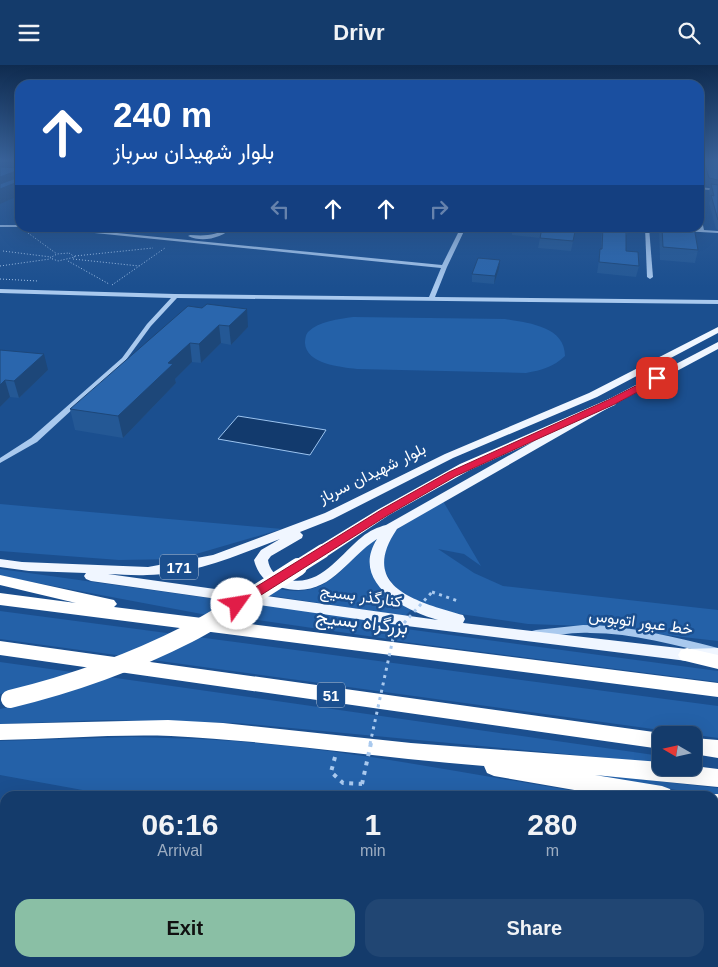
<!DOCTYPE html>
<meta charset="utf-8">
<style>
body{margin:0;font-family:Arial,Vazirmatn,sans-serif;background:#214673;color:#f1f3f6;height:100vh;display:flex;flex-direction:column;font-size:19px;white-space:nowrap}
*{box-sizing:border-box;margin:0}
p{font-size:16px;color:#9dadc1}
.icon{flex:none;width:28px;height:28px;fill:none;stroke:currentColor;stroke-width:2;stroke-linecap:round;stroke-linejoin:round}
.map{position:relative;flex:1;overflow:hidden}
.side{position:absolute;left:0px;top:726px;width:719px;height:176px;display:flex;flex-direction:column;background:#143b6b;border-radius:15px 15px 0 0;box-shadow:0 5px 20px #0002,0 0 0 1px #33557e}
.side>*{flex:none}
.hud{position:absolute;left:15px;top:15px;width:689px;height:152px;border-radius:15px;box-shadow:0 5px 20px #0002,0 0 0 1px #33557e;background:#1a4fa0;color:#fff;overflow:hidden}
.needle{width:32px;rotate:279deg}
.controls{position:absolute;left:652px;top:661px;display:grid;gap:10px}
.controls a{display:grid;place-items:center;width:50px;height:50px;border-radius:10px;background:#143b6b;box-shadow:0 5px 20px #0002,0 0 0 1px #33557e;font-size:25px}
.pin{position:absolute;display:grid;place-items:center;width:42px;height:42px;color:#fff;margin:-21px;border-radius:10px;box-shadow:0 2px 8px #0006}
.me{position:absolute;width:55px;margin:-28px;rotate:58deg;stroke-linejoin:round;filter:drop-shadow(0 0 4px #0008)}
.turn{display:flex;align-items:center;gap:18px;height:105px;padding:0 15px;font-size:22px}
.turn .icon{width:65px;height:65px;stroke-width:2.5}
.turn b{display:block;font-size:35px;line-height:42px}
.lanes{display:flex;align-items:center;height:48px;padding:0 15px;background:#0003;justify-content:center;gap:25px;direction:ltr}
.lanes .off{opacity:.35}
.eta{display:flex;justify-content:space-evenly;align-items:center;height:85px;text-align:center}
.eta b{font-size:30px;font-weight:700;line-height:35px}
.button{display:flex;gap:10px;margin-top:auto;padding:10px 15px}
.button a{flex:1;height:58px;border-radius:15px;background:#8abfa5;color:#111;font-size:20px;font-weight:700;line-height:58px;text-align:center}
.button a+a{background:#214673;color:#f1f3f6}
header{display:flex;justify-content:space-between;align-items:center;height:65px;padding:0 15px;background:#143b6b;font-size:22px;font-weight:700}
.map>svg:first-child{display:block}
</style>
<header><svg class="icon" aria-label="menu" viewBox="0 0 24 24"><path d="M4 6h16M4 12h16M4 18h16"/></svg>Drivr<svg class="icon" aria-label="search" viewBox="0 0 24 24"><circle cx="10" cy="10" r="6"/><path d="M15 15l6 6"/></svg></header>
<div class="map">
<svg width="718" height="902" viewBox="0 0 718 902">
<rect width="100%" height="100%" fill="#1b4f8f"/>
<!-- green -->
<g fill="#2461a8">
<path d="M353,252L505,254C528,258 565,261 565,291C553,302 542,305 526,308L357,304C341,302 306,299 305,278C305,274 306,269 308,267C319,256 339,254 353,252Z"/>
<polygon points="443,436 481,501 464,489 438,484 474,508 503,521 718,545 718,576 586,561 528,559 433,545 402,529 394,521 385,507 383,495 388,476 396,465"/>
<polygon points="0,439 282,464 179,494 119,495 0,486"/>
<path d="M379,470L373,481L370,497L412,544L405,551L266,530L275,523C330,537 343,497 379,470Z"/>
<polygon points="0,504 230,536 207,550 0,511"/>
<polygon points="251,538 398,558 390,566 388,574 230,551"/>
<polygon points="0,546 718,641 718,673 0,574"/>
<polygon points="406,564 718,606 718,617 397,576 398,569"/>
<polygon points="0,597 79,608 35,622 0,629"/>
<polygon points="109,612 661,691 661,698 237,658 107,655 0,659 0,644 34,637"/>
<path d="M132,672C160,673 188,673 216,675C347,683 476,711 606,731H132L88,726L0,710V676Z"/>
<polygon points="545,703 718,723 718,732"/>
<rect x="714" y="748" width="4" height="71"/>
</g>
<!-- water -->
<polygon fill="#123a6d" stroke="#9cc4f0" points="238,351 326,365 310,390 218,374"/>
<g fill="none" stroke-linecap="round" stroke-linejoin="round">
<!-- path-far2 -->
<g stroke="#a9c9ee" stroke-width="1" stroke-dasharray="1 2" stroke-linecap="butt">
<polyline points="28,168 57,189"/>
<polyline points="3,186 51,192"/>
<polygon points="69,188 75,192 58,196 50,193 57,189"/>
<polyline points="75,191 153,183"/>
<polyline points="73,194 139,201"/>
<polyline points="68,196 109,219"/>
<polyline points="0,201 50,194"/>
<polyline points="0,214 38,216"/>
<polyline points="112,220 165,183"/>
</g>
<!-- path-far1 -->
<polyline stroke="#a9c9ee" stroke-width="3" stroke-dasharray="3 4.5" stroke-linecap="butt" points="432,527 458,536"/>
<!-- path -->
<polyline stroke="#a9c9ee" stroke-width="4" stroke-dasharray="4 5.5" stroke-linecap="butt" points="335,692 331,707 343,718 362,719"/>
<!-- minor -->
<g fill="#a9c9ee" fill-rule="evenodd">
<polygon points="699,98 718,99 718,101 699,100"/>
<polygon points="699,122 718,124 718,126 699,124"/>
<polygon points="699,150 701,151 704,165 718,166 718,168 682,166 682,165 684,164 699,164"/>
<rect x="0" y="160" width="20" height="2"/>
<polygon points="35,162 56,162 442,200 461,162 466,162 447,202 435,232 718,235 718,239 177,233 151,261 126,295 37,377 0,398 0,393 31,373 122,293 147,259 171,233 0,228 0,224 175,229 429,232 441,203"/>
<path d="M228,162H234C221,173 203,178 188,171L190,170C205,171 216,171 228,162Z"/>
<polygon points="645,162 649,162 653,212 650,214 647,212"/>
<path d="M583,560C629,560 674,572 718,583V591C676,580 633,568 590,568C572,567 554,571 536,573L532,572L531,569L532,566L536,565Z"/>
<polygon points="36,898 52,898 50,902 34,902"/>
<polygon points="249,898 265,898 264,902 248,902"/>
<polygon points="480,898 495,898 496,902 480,902"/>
<polygon points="693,898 708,898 710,902 694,902"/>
</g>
<!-- major -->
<path fill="#f0f6ff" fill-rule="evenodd" d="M718,262V268L597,332L453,393L333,454L300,467L303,470L302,473L271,491L268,495C269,504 276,512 285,514C320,524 339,490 362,472C369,466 378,462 386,460L607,335L718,277V284L615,339L397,464C357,523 419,537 463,550L465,554L463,558L687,584L718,583V595L687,596L399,560L91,516L86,514L84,511L86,508L29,506L0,502V494L22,497L148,502L213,490L325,448L445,389L589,328ZM280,474L261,485L254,495C257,508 266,519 279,522C329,536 343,496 377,474C350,517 403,545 438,555L108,509C121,509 134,511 147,510C193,510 238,490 280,474Z"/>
<!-- highway -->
<g fill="#fff" fill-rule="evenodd">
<polygon points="611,333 615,334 617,337 615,340 470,405 389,450 329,490 317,490 315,486 317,482 379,444 460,399"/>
<polygon points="0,510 114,535 117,539 114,542 718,618 718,632 0,540 0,528 76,538 0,520"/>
<polygon points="0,576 661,668 668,670 661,670 661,684 0,590"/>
<polygon points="687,583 718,590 718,604 681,595 678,590 681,585"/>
<path d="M168,655L223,658L411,678L661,697V702H694V701L718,704V722L595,710L662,721L670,724L673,731H609L494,711L487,708L484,701C379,693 275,676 171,671C116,669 55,674 0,675V659Z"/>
<polygon points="694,673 718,675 718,693 694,689"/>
<polygon points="714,729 718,729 718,749 714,749 714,731 709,731"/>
</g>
<!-- path-bridge-far1 -->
<polyline stroke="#a9c9ee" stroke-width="3" stroke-dasharray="3 4.5" stroke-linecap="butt" points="370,679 394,569 432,527"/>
<!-- path-bridge -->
<polyline stroke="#a9c9ee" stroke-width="4" stroke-dasharray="4 5.5" stroke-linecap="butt" points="362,719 371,678"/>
<!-- highway-bridge-far1 -->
<polyline stroke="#fff" stroke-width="14" points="296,503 323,486"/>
<!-- highway-bridge -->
<path stroke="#fff" stroke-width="18" d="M10,634C72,619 131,598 188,569C226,549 262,525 298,502"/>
</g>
<!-- wall -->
<g fill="#245895">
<polygon points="701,96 718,96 718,165 716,164 709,138 711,134 709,127 710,122 707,121 702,102 704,96"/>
<polygon points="191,162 207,162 205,164"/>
<polygon points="512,162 576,162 571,186 538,183 540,173 512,170"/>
<polygon points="602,162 628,162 627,170 626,170 626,186 639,201 636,212 597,208 599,195 601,184"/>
<polygon points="659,162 694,162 698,185 695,198 660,195"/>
<polygon points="499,204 494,219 472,217 472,209"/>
<polygon points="202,243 248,262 231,280 221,278 201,298 192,297 175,314 176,318 123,373 75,365 70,344"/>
<polygon points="0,285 48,305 19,333 10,332 0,342"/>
</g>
<!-- shaded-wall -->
<g fill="#1d4779">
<polygon points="16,106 19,117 20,116 20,130 0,139 0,112"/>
<polygon points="500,195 499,204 494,219 495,211"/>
<polygon points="247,244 248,262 231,280 229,261"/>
<polygon points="219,260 221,278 201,298 199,279"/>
<polygon points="190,278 192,297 175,314 176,318 123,373 118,351 168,298"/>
<polygon points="44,289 48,305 19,333 14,316"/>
<polygon points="5,315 10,332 0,342 0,320"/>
</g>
<!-- building -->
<g fill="#2a66ad" stroke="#1d4779">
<polygon points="704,96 718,96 718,115 709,113"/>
<polygon points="0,102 20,103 20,116 0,124 0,119 19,112 19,108 16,106 0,112"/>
<polygon points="711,119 718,120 718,155 711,130 714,131"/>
<polygon points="540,162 576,162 573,176 540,173 542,163"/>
<polygon points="603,162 626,162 626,186 638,187 639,201 599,197 600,184 602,184"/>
<polygon points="662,162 694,162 698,185 663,182"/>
<polygon points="478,193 500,195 495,211 472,209"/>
<polygon points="207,239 247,244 229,261 219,260 199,279 190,278 168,298 173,299 118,351 70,344 188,241 202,243"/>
<polygon points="0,285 44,289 14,316 5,315 0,320"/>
</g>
<!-- sky -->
<linearGradient id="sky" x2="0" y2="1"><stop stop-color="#0f2b4f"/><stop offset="0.43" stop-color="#39639b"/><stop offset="1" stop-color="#39639b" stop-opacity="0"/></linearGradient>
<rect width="718" height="222" fill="url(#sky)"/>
<!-- route -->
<polygon fill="#e11d48" stroke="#92132f" points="657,310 660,311 660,315 615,339 456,411 388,450 242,542 233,542 231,539 233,536 381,445 449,407 608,335"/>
<g text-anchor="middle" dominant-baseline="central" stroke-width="5" stroke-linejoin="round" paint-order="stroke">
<!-- shield labels -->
<g fill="#1b4f8f" stroke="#bbcadd" stroke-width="1">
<rect x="160" y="489.5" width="38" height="25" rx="4"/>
<rect x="317" y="617.5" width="28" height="25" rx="4"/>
</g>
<g font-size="15" font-weight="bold" fill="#fff">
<text x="179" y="502">171</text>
<text x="331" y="630">51</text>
</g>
<!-- street labels -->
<g font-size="16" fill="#fff" stroke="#1b4f8f">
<text transform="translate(372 408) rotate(-26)">بلوار شهیدان سرباز</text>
<text transform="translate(361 531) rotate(8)">کنارگذر بسیج</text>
<text transform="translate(641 557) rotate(8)">خط عبور اتوبوس</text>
</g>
<!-- near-street labels -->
<g font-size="19" fill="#fff" stroke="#1b4f8f">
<text transform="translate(362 557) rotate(7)">بزرگراه بسیج</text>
</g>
</g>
</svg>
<div class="controls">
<a><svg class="needle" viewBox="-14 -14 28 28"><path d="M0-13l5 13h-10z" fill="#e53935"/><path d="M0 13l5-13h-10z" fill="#9dadc1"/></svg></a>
</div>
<div class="pin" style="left:657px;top:313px;background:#d93025"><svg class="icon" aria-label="arrive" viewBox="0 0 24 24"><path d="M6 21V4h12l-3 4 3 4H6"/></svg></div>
<svg class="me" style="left:237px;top:539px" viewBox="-20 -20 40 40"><circle r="19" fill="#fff"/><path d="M0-13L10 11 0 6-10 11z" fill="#e11d48"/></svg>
<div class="hud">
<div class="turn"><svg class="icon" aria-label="ahead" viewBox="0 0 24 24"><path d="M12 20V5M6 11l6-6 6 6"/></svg><div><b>240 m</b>بلوار شهیدان سرباز</div></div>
<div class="lanes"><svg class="icon off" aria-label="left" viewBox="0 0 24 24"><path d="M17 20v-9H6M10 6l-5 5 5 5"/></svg><svg class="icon" aria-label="ahead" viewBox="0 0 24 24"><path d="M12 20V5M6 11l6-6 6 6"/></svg><svg class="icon" aria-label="ahead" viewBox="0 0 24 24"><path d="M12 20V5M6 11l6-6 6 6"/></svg><svg class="icon off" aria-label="right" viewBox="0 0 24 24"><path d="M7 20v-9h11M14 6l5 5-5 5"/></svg></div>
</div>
<section class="side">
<div class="eta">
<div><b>06:16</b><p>Arrival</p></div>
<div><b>1</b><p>min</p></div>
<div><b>280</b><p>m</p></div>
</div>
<div class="button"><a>Exit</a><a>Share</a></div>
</section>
</div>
